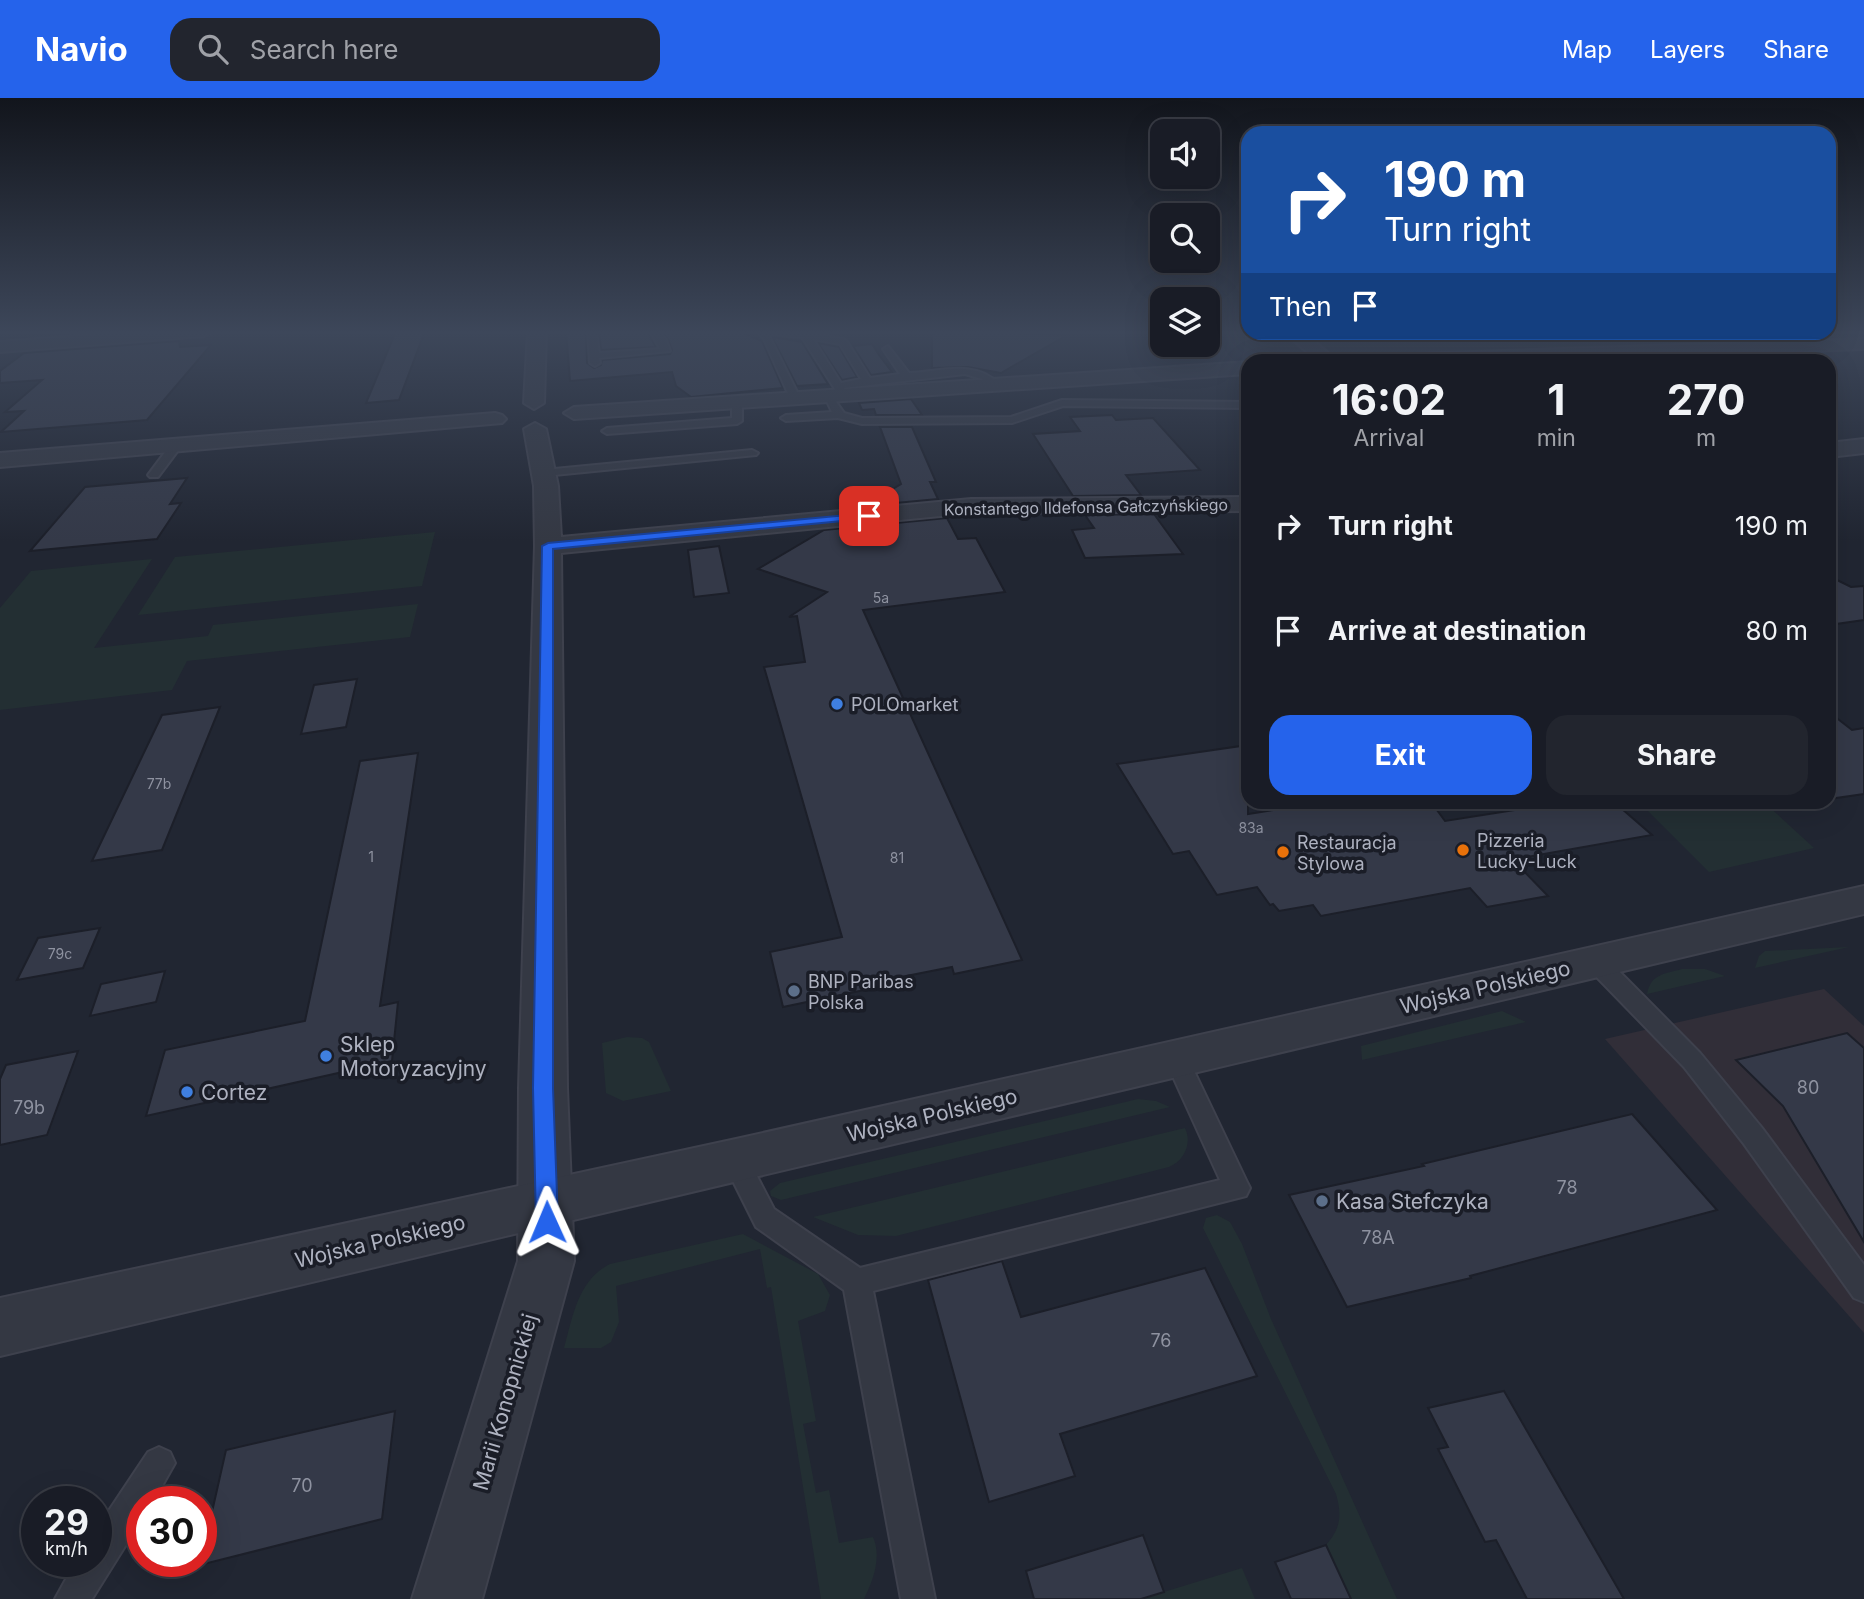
<!DOCTYPE html>
<meta charset="utf-8">
<style>
body{margin:0;font-family:Inter,sans-serif;background:#22252e;color:#f1f3f6;height:100vh;display:flex;flex-direction:column;font-size:26px;white-space:nowrap}
*{box-sizing:border-box;margin:0}
p{font-size:23px;color:#9fa1a7}
.icon{flex:none;width:38px;height:38px;fill:none;stroke:currentColor;stroke-width:2;stroke-linecap:round;stroke-linejoin:round}
.map{position:relative;flex:1;overflow:hidden}
.sheet{position:absolute;left:1241px;top:256px;width:595px;height:455px;display:flex;flex-direction:column;background:#191c26;border-radius:21px;box-shadow:0 7px 28px #0002,0 0 0 2px #373a43}
.sheet>*{flex:none}
.hud{position:absolute;left:1241px;top:28px;width:595px;height:214px;border-radius:21px;box-shadow:0 7px 28px #0002,0 0 0 2px #373a43;background:#1a4fa0;color:#fff;overflow:hidden}
.controls{position:absolute;left:1150px;top:21px;display:grid;gap:14px}
.controls a{display:grid;place-items:center;width:70px;height:70px;border-radius:14px;background:#191c26;box-shadow:0 7px 28px #0002,0 0 0 2px #373a43;font-size:35px}
.speed{position:absolute;left:21px;top:1388px;display:flex;gap:14px;font-size:35px;font-weight:700;text-align:center}
.speed>*{display:grid;place-content:center;width:91px;height:91px;border-radius:50%;background:#191c26;box-shadow:0 7px 28px #0002,0 0 0 2px #373a43;line-height:1}
.speed small{font-size:18px;font-weight:400}
.speed .limit{border:10px solid #d22;background:#fff;color:#111}
.pin{position:absolute;display:grid;place-items:center;width:60px;height:60px;color:#fff;margin:-30px;border-radius:14px;box-shadow:0 4px 10px #0006}
.me{position:absolute;width:77px;margin:-38px;rotate:359deg;stroke-linejoin:round;filter:drop-shadow(0 0 5px #0008)}
.turn{display:flex;align-items:center;gap:24px;height:147px;padding:0 28px;font-size:32px}
.turn .icon{width:91px;height:91px;stroke-width:2.5}
.turn b{display:block;font-size:49px;line-height:60px}
.then{display:flex;align-items:center;height:66px;padding:0 28px;background:#0003;gap:14px;font-size:26px}
.eta{display:flex;justify-content:space-evenly;align-items:center;height:119px;text-align:center}
.eta b{font-size:42px;font-weight:700;line-height:49px}
.cta{display:flex;gap:14px;margin-top:auto;padding:14px 28px}
.cta a{flex:1;height:80px;border-radius:21px;background:#2563eb;color:#fff;font-size:28px;font-weight:700;line-height:80px;text-align:center}
.cta a+a{background:#22252e;color:#f1f3f6}
ul{padding:0;list-style:none}
li{display:flex;align-items:center;gap:21px;height:105px;padding:0 28px}
li div{flex:1}
li b{display:block;font-size:26px}
li em{font-style:normal}
header{display:flex;align-items:center;gap:42px;box-sizing:border-box;height:98px;padding:0 35px;background:#2563eb;color:#fff}
header strong{font-size:33px}
nav{display:flex;gap:38px;margin-inline-start:auto;font-size:24px}
.search{width:490px;height:63px;background:#22252e;display:flex;align-items:center;gap:18px;box-sizing:border-box;padding:0 24px;border-radius:21px;color:#9fa1a7;font-size:26px}
.map>svg:first-child{display:block}
</style>
<header>
<strong>Navio</strong>
<div class="search"><svg class="icon" aria-label="search" viewBox="0 0 24 24"><circle cx="10" cy="10" r="6"/><path d="M15 15l6 6"/></svg>Search here</div>
<nav><a>Map</a><a>Layers</a><a>Share</a></nav>
</header>
<div class="map">
<svg width="1864" height="1501" viewBox="0 0 1864 1501">
<rect width="100%" height="100%" fill="#212632"/>
<!-- medical -->
<polygon fill="#312e38" points="1824,891 1864,928 1864,1235 1605,941"/>
<!-- green -->
<g fill="#232f33">
<polygon points="435,434 422,488 138,517 175,459"/>
<polygon points="152,461 94,550 208,538 213,527 418,506 410,539 187,563 172,592 0,612 0,510 31,473"/>
<polygon points="1639,704 1764,704 1814,750 1709,774"/>
<polygon points="1849,849 1755,870 1759,858 1765,853"/>
<path d="M1682,871H1705L1725,878L1647,896C1651,876 1664,876 1682,871Z"/>
<polygon points="1502,913 1526,924 1362,962 1361,948"/>
<polygon points="627,939 642,940 649,944 671,993 623,1003 606,995 602,945"/>
<polygon points="1138,1001 1156,1003 1170,1009 781,1102 771,1098 770,1093 780,1085"/>
<path d="M1185,1030C1192,1045 1185,1062 1169,1069L896,1138L858,1137L813,1119Z"/>
<path d="M1217,1117L1230,1124L1242,1146L1271,1221L1397,1501H1351L1326,1447C1341,1430 1342,1417 1336,1396L1203,1130L1206,1120Z"/>
<path d="M743,1136L818,1176L830,1197L825,1213L798,1223L816,1323L803,1326L816,1395L829,1392L839,1445L873,1439C882,1459 873,1483 864,1501H821L771,1189L767,1190L760,1151L616,1188L619,1224L611,1244L601,1250H564C573,1218 578,1182 610,1166Z"/>
<polygon points="1242,1470 1255,1501 1141,1501"/>
</g>
<!-- building -->
<g fill="#343948" stroke="#1c1f29" stroke-width="2">
<polygon points="396,233 425,233 399,302 366,305"/>
<polygon points="566,233 586,233 587,265 594,270 601,267 602,262 670,256 672,252 668,241 661,233 738,233 762,243 783,290 691,299 676,288 672,274 570,283"/>
<polygon points="599,233 647,233 656,249 601,252"/>
<polygon points="932,235 1007,235 1067,237 1001,275 968,269 932,270"/>
<polygon points="772,239 802,244 828,286 797,288"/>
<polygon points="179,243 180,249 211,247 147,322 1,334 24,313 5,314 42,282 0,285 0,273 24,255"/>
<polygon points="818,245 839,249 857,279 842,282"/>
<polygon points="872,246 879,257 892,274 871,277 853,248"/>
<polygon points="911,301 922,317 876,317 874,311 862,312 859,305"/>
<polygon points="1112,317 1116,322 1153,320 1200,372 1126,377 1141,397 1073,398 1033,336 1080,333 1070,319"/>
<polygon points="880,329 912,329 936,384 930,384 938,401 864,408 901,386"/>
<polygon points="187,380 170,406 181,405 157,441 30,453 85,389"/>
<polygon points="1154,416 1183,456 1085,460 1072,432 1094,430 1085,417"/>
<polygon points="947,420 958,441 976,440 1005,494 863,512 1022,862 954,876 952,869 886,882 888,887 783,909 770,854 842,839 764,569 805,564 797,518 789,519 827,494 758,471 824,432"/>
<polygon points="719,448 729,495 694,499 688,452"/>
<polygon points="1829,478 1851,489 1864,488 1864,522 1829,527"/>
<polygon points="357,581 346,629 301,636 314,587"/>
<polygon points="220,609 162,752 92,763 162,617"/>
<polygon points="1829,614 1852,632 1864,630 1864,696 1829,701"/>
<polygon points="1248,647 1248,716 1325,704 1431,704 1445,723 1565,704 1614,704 1652,737 1516,761 1517,763 1514,763 1548,798 1487,809 1470,790 1321,818 1313,807 1279,813 1273,806 1270,807 1257,789 1217,797 1189,753 1173,756 1117,666"/>
<polygon points="418,655 380,908 398,904 392,963 146,1018 165,952 305,923 360,663"/>
<polygon points="100,830 83,870 17,882 38,840"/>
<polygon points="165,873 156,904 90,918 101,886"/>
<polygon points="1847,935 1864,950 1864,1144 1783,1008 1736,962"/>
<polygon points="78,953 47,1037 0,1047 0,981 6,967"/>
<polygon points="1632,1016 1717,1112 1470,1178 1471,1180 1347,1209 1289,1097 1424,1068 1422,1066"/>
<polygon points="1002,1163 1021,1219 1205,1170 1257,1278 1060,1336 1075,1378 989,1404 928,1182"/>
<polygon points="1504,1293 1624,1501 1527,1501 1496,1442 1485,1444 1438,1351 1448,1349 1428,1310"/>
<polygon points="395,1313 382,1421 200,1467 226,1352"/>
<polygon points="1143,1437 1164,1494 1141,1501 1034,1501 1026,1473"/>
<polygon points="1326,1447 1351,1501 1291,1501 1275,1464"/>
</g>
<g fill="none" stroke-linecap="round" stroke-linejoin="round">
<defs>
<g id="service">
<polygon points="588,233 596,233 599,255 660,251 650,233 658,233 666,242 670,253 599,260 600,265 595,268 590,265"/>
<path d="M756,233H805L846,242L870,280L900,276L883,251L888,248L909,275C939,274 975,261 999,286L994,289L982,281L965,276L844,290L848,296L843,299L838,296L802,239L768,236L800,300L795,303L790,300L764,241ZM813,241L840,246L861,281L841,285Z"/>
<polygon points="829,294 844,315 862,320 1011,319 1062,302 1248,304 1248,310 1063,308 1012,325 862,326 838,320 786,323 781,320 786,317 832,314 824,297"/>
<polygon points="737,301 742,304 742,323 737,326 607,336 602,333 607,330 732,320 732,304"/>
<polygon points="172,345 182,347 158,379 150,379 148,377"/>
<polygon points="752,352 758,355 756,357 544,378 538,375 544,372"/>
<polygon points="1596,856 1604,858 1700,955 1762,1030 1864,1167 1864,1204 1854,1200 1744,1046 1684,969 1588,870 1585,864 1588,858"/>
<polygon points="1177,952 1185,954 1246,1082 1250,1090 1246,1098 873,1193 935,1501 901,1501 844,1192 756,1129 723,1063 727,1055 736,1052 745,1055 774,1111 860,1170 1220,1082 1165,961 1169,954"/>
<polygon points="159,1349 170,1354 175,1365 153,1404 142,1404 142,1421 92,1501 55,1501 76,1463 96,1463 96,1432 148,1354"/>
</g>
<g id="minor">
<polygon points="141,233 213,233 204,238 0,254 0,244"/>
<polygon points="528,233 546,233 544,305 534,311 524,305"/>
<polygon points="1284,234 1304,234 1336,262 1316,262"/>
<polygon points="1864,241 1864,251 1556,262 1406,262 1415,256"/>
<polygon points="1248,264 1248,276 574,321 564,315 574,309"/>
<polygon points="495,315 502,317 506,321 502,325 0,369 0,355"/>
<polygon points="535,325 546,331 558,388 561,439 971,401 1248,399 1248,413 971,415 561,455 567,990 574,1163 482,1501 412,1501 518,1163 519,990 535,448 534,388 524,331"/>
<polygon points="1864,341 1864,355 1829,359 1829,345"/>
</g>
<polygon id="tertiary" points="1864,788 1864,816 0,1258 0,1200 736,1041"/>
</defs>
<!-- service casing -->
<use href="#service" stroke="#3e414d" stroke-width="4"/>
<!-- minor casing -->
<use href="#minor" stroke="#3e414d" stroke-width="4"/>
<!-- tertiary casing -->
<use href="#tertiary" stroke="#3e414d" stroke-width="4"/>
<!-- service -->
<use href="#service" fill="#343843" fill-rule="evenodd"/>
<!-- minor -->
<use href="#minor" fill="#343843" fill-rule="evenodd"/>
<!-- tertiary -->
<use href="#tertiary" fill="#343843" fill-rule="evenodd"/>
</g>
<!-- sky -->
<linearGradient id="sky" x2="0" y2="1"><stop stop-color="#12151c"/><stop offset="0.53" stop-color="#3d475a"/><stop offset="1" stop-color="#3d475a" stop-opacity="0"/></linearGradient>
<rect width="1864" height="443" fill="url(#sky)"/>
<!-- route -->
<polygon fill="#2563eb" stroke="#184099" stroke-width="2" points="869,415 873,416 873,420 553,451 553,990 558,1124 555,1131 547,1134 539,1131 536,1124 533,990 542,448 548,445"/>
<!-- markers -->
<g fill="#3f7fe0" stroke="#1a1d27" stroke-width="2.5">
<circle cx="837" cy="606" r="7"/>
<circle cx="326" cy="958" r="7"/>
<circle cx="187" cy="994" r="7"/>
</g>
<g fill="#e8710a" stroke="#1a1d27" stroke-width="2.5">
<circle cx="1463" cy="752" r="7"/>
<circle cx="1283" cy="754" r="7"/>
</g>
<g fill="#5c6f8a" stroke="#1a1d27" stroke-width="2.5">
<circle cx="794" cy="893" r="7"/>
<circle cx="1322" cy="1103" r="7"/>
</g>
<g text-anchor="middle" dominant-baseline="central" stroke-width="7" stroke-linejoin="round" paint-order="stroke">
<!-- number labels -->
<g font-size="14" fill="#8e92a0">
<text x="881" y="499">5a</text>
<text x="159" y="685">77b</text>
<text x="1251" y="729">83a</text>
<text x="371" y="758">1</text>
<text x="897" y="759">81</text>
<text x="60" y="855">79c</text>
</g>
<!-- far-street labels -->
<g font-size="16" fill="#aeb2c0" stroke="#1a1d27">
<text transform="translate(1086 409) rotate(-1)">Konstantego Ildefonsa Gałczyńskiego</text>
</g>
<!-- poi labels -->
<g font-size="18" fill="#aeb2c0" stroke="#1a1d27" text-anchor="start">
<text x="851" y="606">POLOmarket</text>
<text x="1477" y="742">Pizzeria<tspan x="1477" dy="21">Lucky-Luck</tspan></text>
<text x="1297" y="744">Restauracja<tspan x="1297" dy="21">Stylowa</tspan></text>
<text x="808" y="883">BNP Paribas<tspan x="808" dy="21">Polska</tspan></text>
</g>
<!-- near-number labels -->
<g font-size="18" fill="#8e92a0">
<text x="1808" y="989">80</text>
<text x="29" y="1009">79b</text>
<text x="1567" y="1089">78</text>
<text x="1378" y="1139">78A</text>
<text x="1161" y="1242">76</text>
<text x="302" y="1387">70</text>
</g>
<!-- near-street labels -->
<g font-size="21" fill="#aeb2c0" stroke="#1a1d27">
<text transform="translate(1485 889) rotate(-13)">Wojska Polskiego</text>
<text transform="translate(932 1017) rotate(-13)">Wojska Polskiego</text>
<text transform="translate(380 1143) rotate(-13)">Wojska Polskiego</text>
<text transform="translate(505 1304) rotate(-74)">Marii Konopnickiej</text>
</g>
<!-- near-poi labels -->
<g font-size="21" fill="#aeb2c0" stroke="#1a1d27" text-anchor="start">
<text x="340" y="946">Sklep<tspan x="340" dy="24">Motoryzacyjny</tspan></text>
<text x="201" y="994">Cortez</text>
<text x="1336" y="1103">Kasa Stefczyka</text>
</g>
</g>
</svg>
<div class="controls">
<a><svg class="icon" aria-label="sound" viewBox="0 0 24 24"><path d="M4 9h4l5-4v14l-5-4H4zM17 9q2 3 0 6"/></svg></a>
<a><svg class="icon" aria-label="search" viewBox="0 0 24 24"><circle cx="10" cy="10" r="6"/><path d="M15 15l6 6"/></svg></a>
<a><svg class="icon" aria-label="layers" viewBox="0 0 24 24"><path d="M12 4l9 5-9 5-9-5zM3 14l9 5 9-5"/></svg></a>
</div>
<div class="speed"><div>29<small>km/h</small></div><div class="limit">30</div></div>
<div class="pin" style="left:869px;top:418px;background:#d93025"><svg class="icon" aria-label="arrive" viewBox="0 0 24 24"><path d="M6 21V4h12l-3 4 3 4H6"/></svg></div>
<svg class="me" style="left:547px;top:1124px" viewBox="-20 -20 40 40"><path d="M0-17L14 15 0 8-14 15z" fill="#2563eb" stroke="#fff" stroke-width="4"/></svg>
<div class="hud">
<div class="turn"><svg class="icon" aria-label="right" viewBox="0 0 24 24"><path d="M7 20v-9h11M14 6l5 5-5 5"/></svg><div><b>190 m</b>Turn right</div></div>
<div class="then">Then<svg class="icon" aria-label="arrive" viewBox="0 0 24 24"><path d="M6 21V4h12l-3 4 3 4H6"/></svg></div>
</div>
<section class="sheet">
<div class="eta">
<div><b>16:02</b><p>Arrival</p></div>
<div><b>1</b><p>min</p></div>
<div><b>270</b><p>m</p></div>
</div>
<ul>
<li><svg class="icon" aria-label="right" viewBox="0 0 24 24"><path d="M7 20v-9h11M14 6l5 5-5 5"/></svg><div><b>Turn right</b></div><em>190 m</em></li>
<li><svg class="icon" aria-label="arrive" viewBox="0 0 24 24"><path d="M6 21V4h12l-3 4 3 4H6"/></svg><div><b>Arrive at destination</b></div><em>80 m</em></li>
</ul>
<div class="cta"><a>Exit</a><a>Share</a></div>
</section>
</div>
